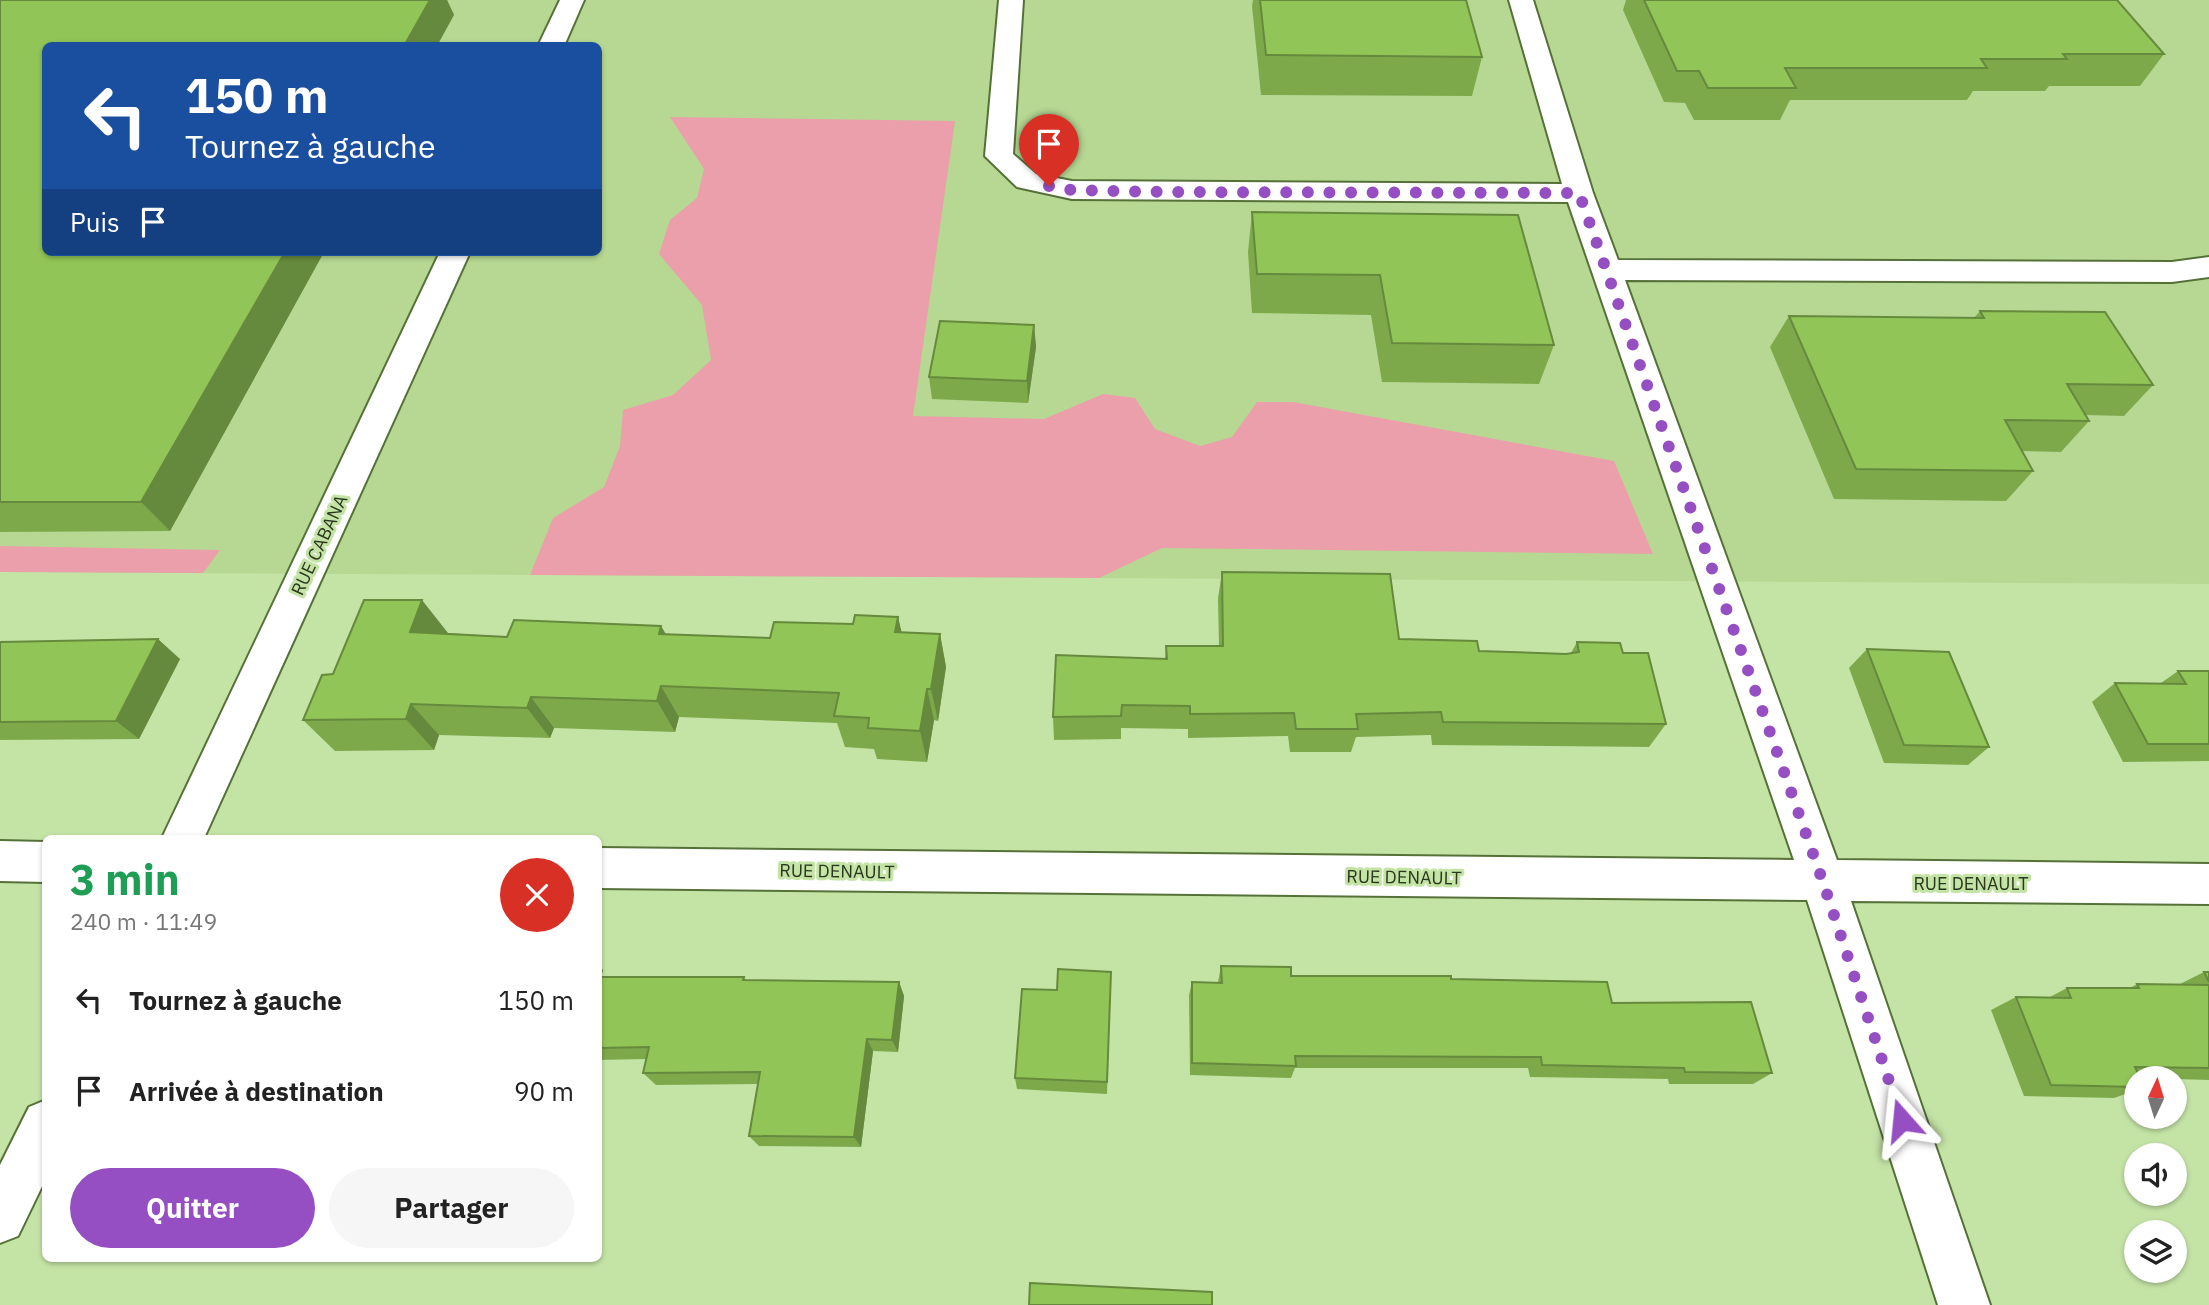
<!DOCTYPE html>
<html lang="fr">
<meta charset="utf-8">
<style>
body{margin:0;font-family:"IBM Plex Sans",sans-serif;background:#f6f6f6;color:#222;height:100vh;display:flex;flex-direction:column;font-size:26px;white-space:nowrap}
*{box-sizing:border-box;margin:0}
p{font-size:23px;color:#767676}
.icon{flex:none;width:38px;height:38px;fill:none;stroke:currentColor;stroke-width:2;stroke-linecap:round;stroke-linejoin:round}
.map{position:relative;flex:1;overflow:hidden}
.sheet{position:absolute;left:42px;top:835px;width:560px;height:427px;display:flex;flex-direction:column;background:#fff;border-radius:10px;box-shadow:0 2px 5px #0004}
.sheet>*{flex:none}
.banner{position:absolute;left:42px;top:42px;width:560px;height:214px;border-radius:10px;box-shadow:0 2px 5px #0004;background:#1a4fa0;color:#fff;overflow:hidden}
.needle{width:46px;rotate:4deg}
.buttons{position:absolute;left:2124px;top:1066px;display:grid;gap:14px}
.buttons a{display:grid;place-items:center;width:63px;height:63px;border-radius:50%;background:#fff;box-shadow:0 2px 5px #0004;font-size:35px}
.pin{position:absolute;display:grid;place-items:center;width:60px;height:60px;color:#fff;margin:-72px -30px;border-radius:50% 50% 50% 0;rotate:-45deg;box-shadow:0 0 7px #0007}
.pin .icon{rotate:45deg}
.me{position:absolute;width:77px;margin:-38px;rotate:342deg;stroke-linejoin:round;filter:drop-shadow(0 0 5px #0008)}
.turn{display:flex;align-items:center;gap:24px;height:147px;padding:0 28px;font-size:32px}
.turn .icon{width:91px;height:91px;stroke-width:2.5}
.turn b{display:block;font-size:49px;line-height:60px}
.then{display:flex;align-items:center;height:66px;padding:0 28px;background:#0003;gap:14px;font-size:26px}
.round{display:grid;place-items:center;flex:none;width:74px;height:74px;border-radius:37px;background:#f6f6f6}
.headline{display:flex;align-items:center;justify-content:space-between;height:119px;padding:0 28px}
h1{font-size:42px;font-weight:800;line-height:52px;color:#1e9e55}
.cta{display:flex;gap:14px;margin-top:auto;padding:14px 28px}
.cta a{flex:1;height:80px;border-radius:42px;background:#954fc3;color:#fff;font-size:28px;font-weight:800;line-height:80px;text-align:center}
.cta a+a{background:#f6f6f6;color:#222}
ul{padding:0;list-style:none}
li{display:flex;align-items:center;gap:21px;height:91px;padding:0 28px}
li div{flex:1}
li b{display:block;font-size:26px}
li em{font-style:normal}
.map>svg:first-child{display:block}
</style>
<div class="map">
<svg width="2209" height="1305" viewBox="0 0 2209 1305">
<rect width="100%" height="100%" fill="#c4e4a6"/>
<!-- built -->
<path fill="#b6d893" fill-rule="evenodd" d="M0,0H2209V584L0,572ZM46,46H598V252H46Z"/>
<!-- green -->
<g fill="#eb9faa">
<polygon points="670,117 955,121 913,416 1044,419 1103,394 1135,398 1155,429 1200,446 1232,437 1257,402 1293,402 1614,461 1653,554 1162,548 1099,578 530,575 553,518 604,487 620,446 623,410 673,395 711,360 702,305 659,254 670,220 697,198 704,169"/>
<polygon points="0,546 220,550 203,573 0,572"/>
</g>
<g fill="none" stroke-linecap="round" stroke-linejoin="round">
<defs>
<g id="minor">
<polygon points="560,0 584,0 564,46 538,46"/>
<polygon points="999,0 1023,0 1013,154 1036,174 1072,181 1562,184 1509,0 1533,0 1593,193 1618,260 2172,262 2209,257 2209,277 2172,282 1625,280 1837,860 2209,864 2209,904 1851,901 1990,1305 1938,1305 1807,900 598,888 598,848 1794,860 1568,202 1072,199 1017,187 985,156"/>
<polygon points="440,252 470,252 204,838 162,838"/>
<polygon points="0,841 46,842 46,882 0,881"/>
<polygon points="46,1100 46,1178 18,1236 0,1243 0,1165 29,1107"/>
</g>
</defs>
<!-- minor casing -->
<use href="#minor" stroke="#567138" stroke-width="4"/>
<!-- minor -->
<use href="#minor" fill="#fff" fill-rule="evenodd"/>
</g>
<!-- wall -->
<g fill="#7ea94b">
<polygon points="0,0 447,0 454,15 46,252 324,252 170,531 0,532"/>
<polygon points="1253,0 1466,0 1482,57 1472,96 1261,95 1252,6"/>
<polygon points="1626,0 2117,0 2164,54 2140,86 2049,86 2045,91 1973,91 1967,100 1790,100 1780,120 1694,120 1685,103 1664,102 1623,10"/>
<polygon points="1252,212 1554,345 1539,384 1382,382 1371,315 1252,313 1248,252"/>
<polygon points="1980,311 2153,385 2124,416 2086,415 2089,421 2061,452 2022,451 2033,471 2006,501 1834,499 1770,347 1789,316 1974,318"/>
<polygon points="1034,325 1036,347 1028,403 932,399 929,377"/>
<polygon points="1222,572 1399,639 1479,651 1566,654 1571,653 1577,642 1623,653 1666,724 1649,747 1432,745 1431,735 1356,737 1351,752 1290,752 1288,736 1188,738 1188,729 1121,728 1121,739 1054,740 1053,717 1165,659 1166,646 1219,646 1218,598"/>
<polygon points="898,617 901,632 940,634 946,667 938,721 934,720 927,762 877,759 874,749 845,747 837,723 679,717 675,732 554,728 550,738 439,735 434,750 335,751 303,720 448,633 507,637 661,626 666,634 770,638"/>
<polygon points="0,642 180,659 139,739 0,740"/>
<polygon points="1867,649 1989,747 1968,765 1884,763 1849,668"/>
<polygon points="2178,671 2209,671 2209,761 2123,762 2092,702 2115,683 2161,683"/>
<polygon points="598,966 603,970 601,977 744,977 746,980 899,982 904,996 898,1052 873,1051 861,1147 759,1146 749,1136 758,1084 656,1085 643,1073 646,1059 598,1060"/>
<polygon points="1221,966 1291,976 1451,979 1612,1003 1772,1073 1753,1084 1669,1084 1668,1079 1530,1077 1528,1068 1295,1068 1291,1078 1190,1075 1189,995 1192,982 1218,982"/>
<polygon points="1111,972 1107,1094 1017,1089 1015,1078 1057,990"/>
<polygon points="2204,972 2209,972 2209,1080 2175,1079 2175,1078 2137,1078 2137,1090 2114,1098 2024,1096 1991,1010 2016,997 2048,998 2067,988 2130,988 2137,984 2178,985"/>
</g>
<!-- shaded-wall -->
<g fill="#668a3d">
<polygon points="430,0 447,0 454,15 437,46 404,46"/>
<polygon points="285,252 324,252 170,531 141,502"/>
<polygon points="1034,325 1036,347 1028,403 1027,381"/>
<polygon points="422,600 448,633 437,664 410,632"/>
<polygon points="898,617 906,650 895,632"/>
<polygon points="661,626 678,658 659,634"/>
<polygon points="940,634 946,667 938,721 931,689"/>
<polygon points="158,639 180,659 139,739 116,721"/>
<polygon points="661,686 679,717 675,732 657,701"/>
<polygon points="927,689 934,720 927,762 920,731"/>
<polygon points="531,697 554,728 550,738 527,708"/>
<polygon points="411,704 439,735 434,750 406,719"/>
<polygon points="598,966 603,970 598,989"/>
<polygon points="899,982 904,996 898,1052 892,1040"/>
<polygon points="867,1039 873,1051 861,1147 854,1137"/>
</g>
<!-- building -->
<g fill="#92c557" stroke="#668a3d" stroke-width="2">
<polygon points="0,0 430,0 404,46 46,46 46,252 285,252 141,502 0,502"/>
<polygon points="1260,0 1466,0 1482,57 1266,55"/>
<polygon points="1644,0 2117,0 2164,54 2063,54 2067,59 1981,59 1987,68 1785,68 1796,88 1708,88 1699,71 1677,71"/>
<polygon points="1252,212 1518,215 1554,345 1392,343 1380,275 1257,274"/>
<polygon points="1980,311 2105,312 2153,385 2067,384 2089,421 2005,420 2033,471 1856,469 1789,316 1984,318"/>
<polygon points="940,321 1034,325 1027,381 929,377"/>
<polygon points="1222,572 1390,574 1399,639 1477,641 1479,651 1566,654 1579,652 1577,642 1620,643 1623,653 1648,653 1666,724 1443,722 1441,712 1356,714 1358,729 1296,729 1294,713 1190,714 1190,706 1122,705 1121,716 1053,717 1056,655 1167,659 1166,646 1223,646"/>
<polygon points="364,600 422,600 410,632 507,637 514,620 661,626 659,634 770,638 774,622 853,624 855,615 898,617 895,632 940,634 931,689 927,689 920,731 868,728 869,718 834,716 839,693 661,686 657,701 531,697 527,708 411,704 406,719 303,720 322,675 333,674"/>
<polygon points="158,639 116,721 0,722 0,642"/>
<polygon points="1867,649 1949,652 1989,747 1904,745"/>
<polygon points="2178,671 2209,671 2209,744 2148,744 2115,683 2186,684"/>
<polygon points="1221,966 1291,967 1291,976 1451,976 1451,979 1607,982 1612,1003 1751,1002 1772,1073 1685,1072 1684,1068 1542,1065 1541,1057 1295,1056 1296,1066 1192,1063 1192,982 1222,983"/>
<polygon points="1058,969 1111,972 1107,1082 1015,1078 1022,989 1057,990"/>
<polygon points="2204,972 2209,972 2209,982"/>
<polygon points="598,977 744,977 743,980 899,982 892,1040 867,1039 854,1137 749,1136 760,1072 643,1073 649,1047 598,1048"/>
<polygon points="2137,984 2209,985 2209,1068 2135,1067 2140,1078 2137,1078 2137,1087 2051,1085 2016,997 2071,998 2067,988 2139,988"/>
<polygon points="1030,1283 1212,1292 1212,1305 1029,1305"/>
</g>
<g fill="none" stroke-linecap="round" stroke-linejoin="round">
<!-- route -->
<polyline stroke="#954fc3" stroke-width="12" stroke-dasharray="0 21.6" points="1049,186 1072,190 1163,192 1579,193 1823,882 1902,1120"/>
</g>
<g text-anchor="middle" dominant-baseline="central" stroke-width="6" stroke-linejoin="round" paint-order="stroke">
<!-- street labels -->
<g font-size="18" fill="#2b371e" stroke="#c4e4a6">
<text transform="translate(319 545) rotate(-65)">RUE CABANA</text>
<text transform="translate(837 871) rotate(1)">RUE DENAULT</text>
<text transform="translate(1404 877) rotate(1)">RUE DENAULT</text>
<text x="1971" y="883">RUE DENAULT</text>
</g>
</g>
</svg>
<div class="buttons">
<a><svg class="needle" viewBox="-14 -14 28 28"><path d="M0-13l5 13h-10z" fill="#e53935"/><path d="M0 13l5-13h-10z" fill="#767676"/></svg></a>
<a><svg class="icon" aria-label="sound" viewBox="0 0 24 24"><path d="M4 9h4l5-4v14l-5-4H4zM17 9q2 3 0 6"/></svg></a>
<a><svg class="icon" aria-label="layers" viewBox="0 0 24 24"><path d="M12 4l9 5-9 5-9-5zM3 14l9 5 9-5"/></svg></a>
</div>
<div class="pin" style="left:1049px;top:186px;background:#d93025"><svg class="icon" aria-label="arrive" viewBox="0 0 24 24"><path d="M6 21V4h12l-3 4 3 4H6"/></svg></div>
<svg class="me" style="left:1902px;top:1120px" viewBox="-20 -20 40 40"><path d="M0-17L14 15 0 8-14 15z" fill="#954fc3" stroke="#fff" stroke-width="4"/></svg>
<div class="banner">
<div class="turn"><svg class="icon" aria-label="left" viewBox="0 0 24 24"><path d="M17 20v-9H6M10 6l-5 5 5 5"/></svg><div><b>150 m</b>Tournez à gauche</div></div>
<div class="then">Puis<svg class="icon" aria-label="arrive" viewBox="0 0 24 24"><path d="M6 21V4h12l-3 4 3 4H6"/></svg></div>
</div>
<section class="sheet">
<div class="headline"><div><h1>3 min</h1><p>240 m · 11:49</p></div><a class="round" style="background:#d93025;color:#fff"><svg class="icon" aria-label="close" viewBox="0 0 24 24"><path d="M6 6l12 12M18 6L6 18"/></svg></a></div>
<ul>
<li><svg class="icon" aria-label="left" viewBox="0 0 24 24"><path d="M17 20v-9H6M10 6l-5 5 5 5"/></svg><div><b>Tournez à gauche</b></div><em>150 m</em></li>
<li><svg class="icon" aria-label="arrive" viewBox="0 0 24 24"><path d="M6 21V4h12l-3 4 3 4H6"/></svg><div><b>Arrivée à destination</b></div><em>90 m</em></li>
</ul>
<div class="cta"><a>Quitter</a><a>Partager</a></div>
</section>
</div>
